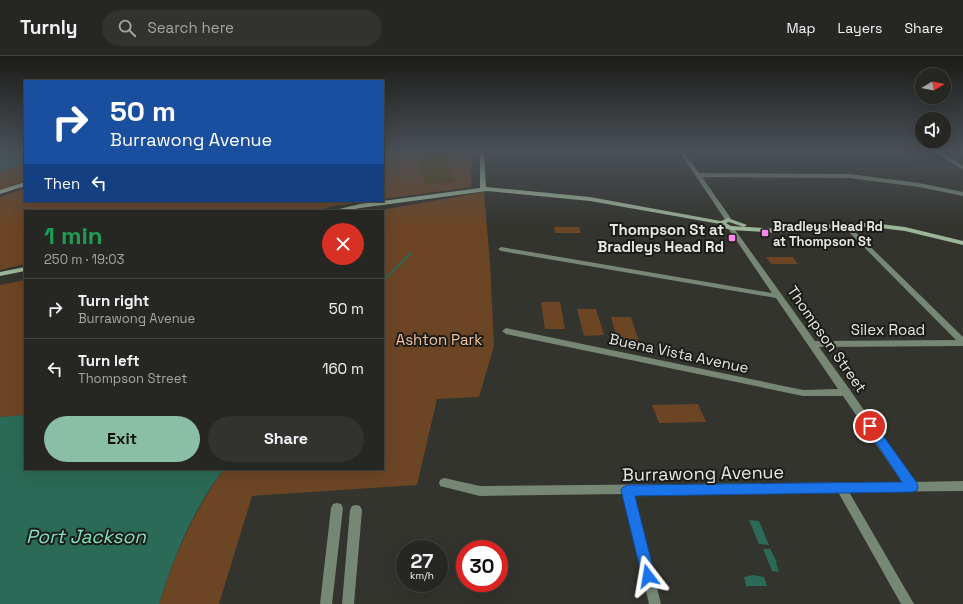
<!DOCTYPE html>
<meta charset="utf-8">
<style>
body{margin:0;font-family:"Space Grotesk",sans-serif;background:#32332f;color:#f1f3f6;height:100vh;display:flex;flex-direction:column;font-size:15px;white-space:nowrap}
*{box-sizing:border-box;margin:0}
p{font-size:13px;color:#a4a5a5}
.icon{flex:none;width:22px;height:22px;fill:none;stroke:currentColor;stroke-width:2;stroke-linecap:round;stroke-linejoin:round}
.map{position:relative;flex:1;overflow:hidden}
.side{position:absolute;left:24px;top:154px;width:360px;height:260px;display:flex;flex-direction:column;background:#262722;border-radius:0px;box-shadow:0 4px 16px #0002,0 0 0 1px #424440}
.side>*{flex:none}
.banner{position:absolute;left:24px;top:24px;width:360px;height:122px;border-radius:0px;box-shadow:0 4px 16px #0002,0 0 0 1px #424440;background:#1a4fa0;color:#fff;overflow:hidden}
.needle{width:26px;rotate:80deg}
.fabs{position:absolute;left:915px;top:12px;display:grid;gap:8px}
.fabs a{display:grid;place-items:center;width:36px;height:36px;border-radius:50%;background:#262722;box-shadow:0 4px 16px #0002,0 0 0 1px #424440;font-size:20px}
.speed{position:absolute;left:396px;top:484px;display:flex;gap:8px;font-size:20px;font-weight:700;text-align:center}
.speed>*{display:grid;place-content:center;width:52px;height:52px;border-radius:50%;background:#262722;box-shadow:0 4px 16px #0002,0 0 0 1px #424440;line-height:1}
.speed small{font-size:10px;font-weight:400}
.speed .limit{border:6px solid #d22;background:#fff;color:#111}
.pin{position:absolute;display:grid;place-items:center;width:34px;height:34px;color:#fff;margin:-17px;border:2px solid #fff;border-radius:50%;box-shadow:0 1px 4px #0007}
.me{position:absolute;width:44px;margin:-22px;rotate:346deg;stroke-linejoin:round;filter:drop-shadow(0 0 3px #0008)}
.turn{display:flex;align-items:center;gap:14px;height:84px;padding:0 20px;font-size:18px}
.turn .icon{width:52px;height:52px;stroke-width:2.5}
.turn b{display:block;font-size:28px;line-height:34px}
.then{display:flex;align-items:center;height:38px;padding:0 20px;background:#0003;gap:8px;font-size:15px}
.round{display:grid;place-items:center;flex:none;width:42px;height:42px;border-radius:21px;background:#32332f}
.headline{display:flex;align-items:center;justify-content:space-between;height:68px;padding:0 20px}
h1{font-size:24px;font-weight:700;line-height:30px;color:#1e9e55}
.action{display:flex;gap:8px;margin-top:auto;padding:8px 20px}
.action a{flex:1;height:46px;border-radius:24px;background:#8abfa5;color:#111;font-size:16px;font-weight:700;line-height:46px;text-align:center}
.action a+a{background:#32332f;color:#f1f3f6}
ul{padding:0;list-style:none}
li{display:flex;align-items:center;gap:12px;height:60px;padding:0 20px;border-top:1px solid #424440}
li div{flex:1}
li b{display:block;font-size:15px}
li em{font-style:normal}
header{display:flex;align-items:center;gap:24px;box-sizing:border-box;height:56px;padding:0 20px;background:#262722;border-bottom:1px solid #424440}
header strong{font-size:19px}
nav{display:flex;gap:22px;margin-inline-start:auto;font-size:14px}
.search{width:280px;height:36px;background:#32332f;display:flex;align-items:center;gap:10px;box-sizing:border-box;padding:0 14px;border-radius:22px;color:#a4a5a5;font-size:15px}
.map>svg:first-child{display:block}
</style>
<header>
<strong>Turnly</strong>
<div class="search"><svg class="icon" aria-label="search" viewBox="0 0 24 24"><circle cx="10" cy="10" r="6"/><path d="M15 15l6 6"/></svg>Search here</div>
<nav><a>Map</a><a>Layers</a><a>Share</a></nav>
</header>
<div class="map">
<svg width="963" height="548" viewBox="0 0 963 548">
<rect width="100%" height="100%" fill="#33342d"/>
<!-- green -->
<g fill="#6c4525">
<polygon points="383,95 472,95 471,131 383,143"/>
<polygon points="25,106 25,125 0,134 0,116"/>
<polygon points="25,132 25,145 369,145 333,150 318,155 25,155 25,208 0,214 0,141"/>
<path d="M484,136L490,207L494,290L479,341L437,343L417,429L252,440L219,548H159C174,500 194,454 224,413H383V155H375Z"/>
<polygon points="554,171 579,171 581,177 555,177"/>
<polygon points="766,201 793,201 798,208 771,208"/>
<polygon points="25,224 25,359 0,361 0,229"/>
<polygon points="541,246 560,246 565,273 545,273"/>
<polygon points="577,253 596,253 604,279 584,280"/>
<polygon points="611,261 631,261 640,289 619,289"/>
<polygon points="698,348 706,366 659,367 652,349"/>
</g>
<!-- water -->
<g fill="#2b6a56">
<polygon points="0,95 25,95 25,106 0,116"/>
<path d="M25,359V413H224C193,453 174,500 159,548H0V361Z"/>
<polygon points="749,464 759,465 769,489 759,488"/>
<polygon points="763,493 770,493 777,506 776,507 779,516 772,515"/>
<polygon points="753,519 764,521 767,530 746,530 744,521"/>
</g>
<g fill="none" stroke-linecap="round" stroke-linejoin="round">
<!-- stream -->
<polyline stroke="#2b6a56" stroke-width="2" points="383,225 411,197"/>
</g>
<!-- building -->
<polygon fill="#57420e" points="419,95 446,95 454,126 425,128"/>
<g fill="none" stroke-linecap="round" stroke-linejoin="round">
<!-- street -->
<g fill="#778775" fill-rule="evenodd">
<polygon points="679,95 683,95 699,117 849,118 919,127 963,136 963,140 919,131 849,122 702,121 730,161 731,164 728,166 726,165"/>
<polygon points="934,95 939,95 963,110 963,114"/>
<polygon points="845,167 847,168 963,281 963,290 819,291 850,334 914,426 963,425 963,435 849,436 914,548 901,548 838,436 634,438 661,548 649,548 624,438 480,440 440,430 439,427 440,424 444,422 480,430 902,426 843,340 803,340 506,278 502,275 506,272 803,334 838,333 776,242 501,195 498,193 501,191 772,237 728,172 731,170 733,171 815,285 956,284 843,170 842,169"/>
<polygon points="337,447 341,448 343,452 332,548 320,548 331,452 333,448"/>
<polygon points="356,449 360,450 362,454 354,548 342,548 350,454 352,450"/>
</g>
<!-- secondary -->
<g fill="#9db69a" fill-rule="evenodd">
<polygon points="480,95 484,95 486,131 590,141 721,165 728,162 747,169 744,171 729,166 726,167 731,170 779,173 845,167 872,167 905,171 963,185 963,189 905,175 872,171 845,171 779,177 731,174 724,172 720,168 590,145 487,135 360,152 345,155 334,155 335,154 360,148 480,132"/>
<polygon points="25,126 25,130 0,138 0,134"/>
<polygon points="25,211 25,215 0,220 0,216"/>
</g>
</g>
<!-- sky -->
<linearGradient id="sky" x2="0" y2="1"><stop stop-color="#1c1d19"/><stop offset="0.55" stop-color="#4a5057"/><stop offset="1" stop-color="#4a5057" stop-opacity="0"/></linearGradient>
<rect width="963" height="172" fill="url(#sky)"/>
<!-- route -->
<polygon fill="#1a73e8" stroke="#114b97" points="870,366 874,367 917,427 918,431 917,435 912,436 635,440 655,520 653,525 648,527 643,525 621,434 623,431 628,429 902,426 867,373 865,370 867,367"/>
<!-- markers -->
<g fill="#fa87e7" stroke="#1b1c18" stroke-width="1.5">
<rect x="761" y="173" width="8" height="8" rx="2"/>
<rect x="728" y="178" width="8" height="8" rx="2"/>
</g>
<g text-anchor="middle" dominant-baseline="central" stroke-width="4" stroke-linejoin="round" paint-order="stroke">
<!-- far-poi labels -->
<g font-size="13" font-weight="bold" fill="#e7e7e3" stroke="#1b1c18" text-anchor="start">
<text x="773" y="170">Bradleys Head Rd<tspan x="773" dy="15">at Thompson St</tspan></text>
</g>
<!-- poi labels -->
<g font-size="15" font-weight="bold" fill="#e7e7e3" stroke="#1b1c18" text-anchor="end">
<text x="724" y="173">Thompson St at<tspan x="724" dy="17">Bradleys Head Rd</tspan></text>
</g>
<!-- street labels -->
<g font-size="15" fill="#e7e7e3" stroke="#1b1c18">
<text x="888" y="273">Silex Road</text>
<text transform="translate(827 283) rotate(55)">Thompson Street</text>
<text transform="translate(679 297) rotate(12)">Buena Vista Avenue</text>
</g>
<!-- park labels -->
<g font-size="15" fill="#f8c29a" stroke="#1b1c18">
<text x="439" y="283">Ashton Park</text>
</g>
<!-- near-street labels -->
<g font-size="18" fill="#e7e7e3" stroke="#1b1c18">
<text transform="translate(703 417) rotate(-1)">Burrawong Avenue</text>
</g>
<!-- near-water labels -->
<g font-size="19" font-style="italic" fill="#80e0c0" stroke="#1b1c18">
<text x="86" y="480">Port Jackson</text>
</g>
</g>
</svg>
<div class="fabs">
<a><svg class="needle" viewBox="-14 -14 28 28"><path d="M0-13l5 13h-10z" fill="#e53935"/><path d="M0 13l5-13h-10z" fill="#a4a5a5"/></svg></a>
<a><svg class="icon" aria-label="sound" viewBox="0 0 24 24"><path d="M4 9h4l5-4v14l-5-4H4zM17 9q2 3 0 6"/></svg></a>
</div>
<div class="speed"><div>27<small>km/h</small></div><div class="limit">30</div></div>
<div class="pin" style="left:870px;top:370px;background:#d93025"><svg class="icon" aria-label="arrive" viewBox="0 0 24 24"><path d="M6 21V4h12l-3 4 3 4H6"/></svg></div>
<svg class="me" style="left:648px;top:520px" viewBox="-20 -20 40 40"><path d="M0-17L14 15 0 8-14 15z" fill="#1a73e8" stroke="#fff" stroke-width="4"/></svg>
<div class="banner">
<div class="turn"><svg class="icon" aria-label="right" viewBox="0 0 24 24"><path d="M7 20v-9h11M14 6l5 5-5 5"/></svg><div><b>50 m</b>Burrawong Avenue</div></div>
<div class="then">Then<svg class="icon" aria-label="left" viewBox="0 0 24 24"><path d="M17 20v-9H6M10 6l-5 5 5 5"/></svg></div>
</div>
<section class="side">
<div class="headline"><div><h1>1 min</h1><p>250 m · 19:03</p></div><a class="round" style="background:#d93025;color:#fff"><svg class="icon" aria-label="close" viewBox="0 0 24 24"><path d="M6 6l12 12M18 6L6 18"/></svg></a></div>
<ul>
<li><svg class="icon" aria-label="right" viewBox="0 0 24 24"><path d="M7 20v-9h11M14 6l5 5-5 5"/></svg><div><b>Turn right</b><p>Burrawong Avenue</p></div><em>50 m</em></li>
<li><svg class="icon" aria-label="left" viewBox="0 0 24 24"><path d="M17 20v-9H6M10 6l-5 5 5 5"/></svg><div><b>Turn left</b><p>Thompson Street</p></div><em>160 m</em></li>
</ul>
<div class="action"><a>Exit</a><a>Share</a></div>
</section>
</div>
